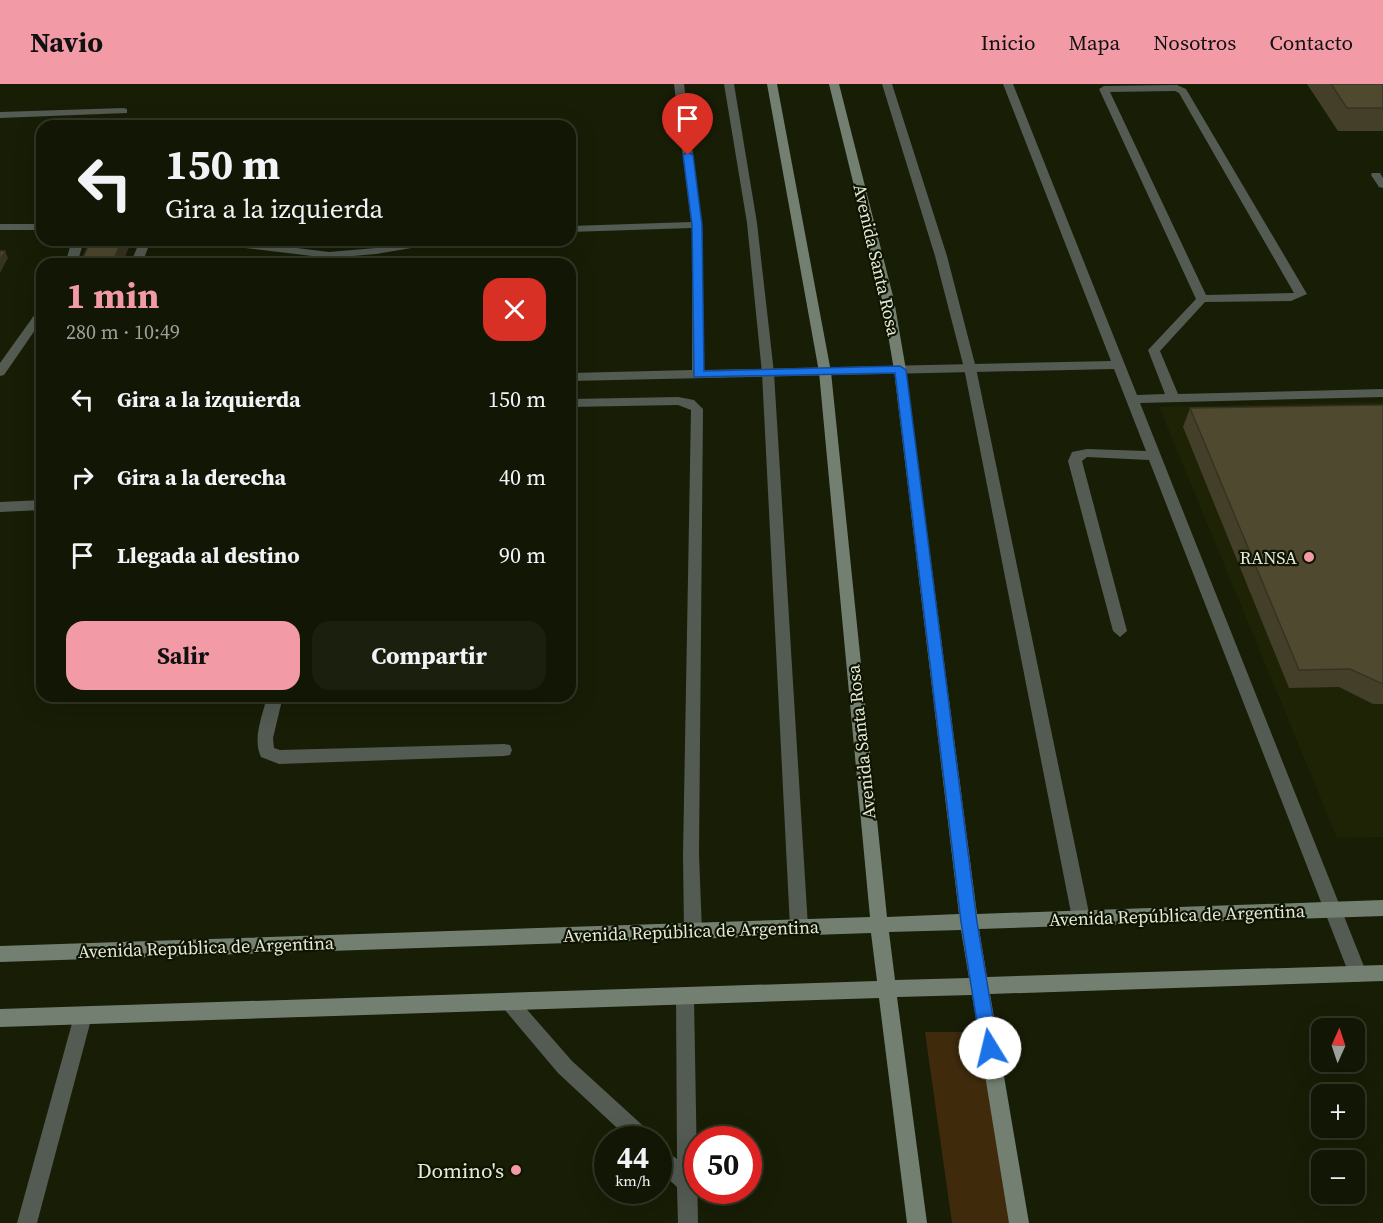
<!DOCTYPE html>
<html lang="es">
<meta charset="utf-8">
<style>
body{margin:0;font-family:"Source Serif 4",serif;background:#1b1f0e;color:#f1f3f6;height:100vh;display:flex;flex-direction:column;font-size:22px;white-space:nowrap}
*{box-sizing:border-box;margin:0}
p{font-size:20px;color:#9c9f9a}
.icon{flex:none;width:33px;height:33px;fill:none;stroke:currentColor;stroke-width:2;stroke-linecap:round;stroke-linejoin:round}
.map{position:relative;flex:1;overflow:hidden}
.details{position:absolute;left:36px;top:174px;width:540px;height:444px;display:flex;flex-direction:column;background:#121604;border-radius:18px;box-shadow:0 6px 24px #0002,0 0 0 2px #313526}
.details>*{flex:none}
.banner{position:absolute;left:36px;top:36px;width:540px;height:126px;border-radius:18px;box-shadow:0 6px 24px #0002,0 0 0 2px #313526;background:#121604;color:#f1f3f6;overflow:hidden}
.needle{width:39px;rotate:3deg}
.fabs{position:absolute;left:1311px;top:934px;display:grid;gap:12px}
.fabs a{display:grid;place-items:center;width:54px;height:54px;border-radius:12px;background:#121604;box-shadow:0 6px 24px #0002,0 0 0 2px #313526;font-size:30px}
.speed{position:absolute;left:594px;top:1042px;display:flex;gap:12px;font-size:30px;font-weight:700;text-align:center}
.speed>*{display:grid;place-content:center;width:78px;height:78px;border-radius:50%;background:#121604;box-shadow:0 6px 24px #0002,0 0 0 2px #313526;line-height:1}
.speed small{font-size:15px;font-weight:400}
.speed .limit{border:9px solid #d22;background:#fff;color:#111}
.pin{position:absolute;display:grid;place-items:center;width:51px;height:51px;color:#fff;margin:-62px -26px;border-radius:50% 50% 50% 0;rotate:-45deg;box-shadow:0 0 6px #0007}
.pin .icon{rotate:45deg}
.me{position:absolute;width:66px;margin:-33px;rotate:351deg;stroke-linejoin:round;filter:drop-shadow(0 0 4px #0008)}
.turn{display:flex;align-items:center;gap:21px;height:126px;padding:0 30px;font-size:27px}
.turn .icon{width:78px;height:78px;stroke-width:2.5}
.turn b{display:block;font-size:42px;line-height:51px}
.round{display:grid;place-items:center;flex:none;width:63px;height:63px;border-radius:18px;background:#1b1f0e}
.summary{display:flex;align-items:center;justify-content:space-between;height:102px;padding:0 30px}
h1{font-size:36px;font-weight:700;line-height:45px;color:#f39aa7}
.action{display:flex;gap:12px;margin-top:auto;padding:12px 30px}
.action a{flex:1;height:69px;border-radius:18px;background:#f39aa7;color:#111;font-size:24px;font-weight:700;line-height:69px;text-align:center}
.action a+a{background:#1b1f0e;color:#f1f3f6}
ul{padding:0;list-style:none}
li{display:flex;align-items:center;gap:18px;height:78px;padding:0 30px}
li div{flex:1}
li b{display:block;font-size:22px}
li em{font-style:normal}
header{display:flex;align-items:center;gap:36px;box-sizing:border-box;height:84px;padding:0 30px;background:#f39aa7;color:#111}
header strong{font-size:28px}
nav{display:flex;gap:33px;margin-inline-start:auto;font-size:21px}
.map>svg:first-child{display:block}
</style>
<header>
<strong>Navio</strong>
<nav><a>Inicio</a><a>Mapa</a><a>Nosotros</a><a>Contacto</a></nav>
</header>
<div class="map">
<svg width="1383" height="1139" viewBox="0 0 1383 1139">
<rect width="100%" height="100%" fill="#181d06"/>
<!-- built -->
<polygon fill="#1d2304" points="1383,317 1383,753 1337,754 1159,323"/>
<!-- green -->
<polygon fill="#3f2b0c" points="925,948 978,948 1010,1139 952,1139"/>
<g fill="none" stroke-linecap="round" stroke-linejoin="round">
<!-- service -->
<g fill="#535b52" fill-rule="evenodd">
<path d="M674,0H684L702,141L704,286L1111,277L1003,0H1013L1137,311L1165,310L1148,266L1196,215L1099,5L1104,2L1177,1L1186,5L1307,210L1291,217L1205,218L1160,267L1178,310L1383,305V313L1140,319L1367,890L1364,896L1358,898L1352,896L1349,890L1149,376L1087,373L1082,377L1127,547L1120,553L1113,547L1068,377L1072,368L1087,365L1146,367L1114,285L570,297V289L692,286V144L570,148V142L691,138ZM1175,7L1179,9L1294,209L1206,211L1110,8Z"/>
<polygon points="124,24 127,25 127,29 0,34 0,28"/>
<polygon points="1372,89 1380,89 1383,94 1383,104 1379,103 1371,91"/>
<rect x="0" y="140" width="42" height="6"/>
<polygon points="72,156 84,156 77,180 65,180"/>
<polygon points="156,156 149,161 142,180 130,180 140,157"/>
<polygon points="197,156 231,156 329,168 376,164 421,156 447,156 441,159 376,170 329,174 203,159"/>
<polygon points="42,224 42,236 4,291 0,292 0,279 38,226"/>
<polygon points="678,313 694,316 703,325 699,771 702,847 699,853 693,855 687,853 684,847 683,771 691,326 678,321 570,323 570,315"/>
<polygon points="42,416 42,426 0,428 0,418"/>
<path d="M267,612H283L273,654L274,664L280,666L504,660L510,661L512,666L510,671L504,672L279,680L261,673C252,654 263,631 267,612Z"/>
<polygon points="83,923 90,926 92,932 37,1139 17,1139 74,932 76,926"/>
</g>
<!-- minor -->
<g fill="#535b52" fill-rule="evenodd">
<polygon points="724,0 734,0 757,139 774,289 808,843 805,849 799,851 793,849 790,843 762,289 747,139"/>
<polygon points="882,0 892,0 947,172 976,284 1090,834 1087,840 1081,842 1075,840 1072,834 964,284 935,172"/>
<polygon points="685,904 691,907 694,913 698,1139 678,1139 677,1103 658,1085 658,1061 677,1075 676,913 679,907"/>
<polygon points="510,910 516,913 572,977 651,1049 654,1056 630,1056 558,989 504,925 501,919 504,913"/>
</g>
<!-- secondary -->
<path fill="#738071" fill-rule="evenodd" d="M767,0H777L831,288L887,833L959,830L894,286L882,216L829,0H839L894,216L906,286L977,830L1383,816V832L979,845L987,893L1383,881V897L990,910L1029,1139H1009L972,911L897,913L927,1139H907L879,914L0,943V925L877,897L871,849L0,878V862L870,833L819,288ZM961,846L969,894L895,896L889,848Z"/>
</g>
<!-- wall -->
<g fill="#443f28">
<polygon points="1307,0 1383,0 1383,47 1338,47"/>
<polygon points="1383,321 1383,620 1373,620 1339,603 1289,604 1183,343 1190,324"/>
</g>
<!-- shaded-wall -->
<g fill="#373321">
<polygon points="122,156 132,156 122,180 112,180"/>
<polygon points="5,167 8,174 0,189 0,176"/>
</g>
<!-- building -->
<g fill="#4f492f" stroke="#373321" stroke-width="1.5">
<polygon points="1331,0 1383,0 1383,24 1347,24"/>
<polygon points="91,156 122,156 112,180 80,180"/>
<polygon points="0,167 5,167 0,176"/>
<polygon points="1383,321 1383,600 1350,585 1299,586 1190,324"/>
</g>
<!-- route -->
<polygon fill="#1a73e8" stroke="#114b97" stroke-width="1.5" points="688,68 693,71 702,141 704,287 900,282 906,286 977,838 998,964 996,970 990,972 984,970 981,964 961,838 895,289 694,293 692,141 683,71"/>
<!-- markers -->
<g fill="#f39aa7" stroke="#0f1400" stroke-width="2">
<circle cx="1309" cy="473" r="6"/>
<circle cx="516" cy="1086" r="6"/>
</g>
<g text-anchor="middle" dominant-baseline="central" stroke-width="4.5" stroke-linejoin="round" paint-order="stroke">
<!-- street labels -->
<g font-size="18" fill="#e4e9da" stroke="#0f1400">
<text transform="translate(877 176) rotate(77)">Avenida Santa Rosa</text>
<text transform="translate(861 658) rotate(-96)">Avenida Santa Rosa</text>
<text transform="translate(1177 831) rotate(-2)">Avenida República de Argentina</text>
<text transform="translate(691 847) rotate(-2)">Avenida República de Argentina</text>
<text transform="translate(206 863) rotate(-2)">Avenida República de Argentina</text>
</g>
<!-- poi labels -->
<g font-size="18" fill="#e4e9da" stroke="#0f1400" text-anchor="end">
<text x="1297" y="473">RANSA</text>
</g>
<!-- near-poi labels -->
<g font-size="21" fill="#e4e9da" stroke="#0f1400" text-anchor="end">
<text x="504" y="1086">Domino's</text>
</g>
</g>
</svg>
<div class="fabs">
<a><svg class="needle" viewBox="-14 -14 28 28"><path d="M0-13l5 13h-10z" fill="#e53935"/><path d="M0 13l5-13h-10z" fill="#9c9f9a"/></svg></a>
<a>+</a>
<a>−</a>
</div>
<div class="speed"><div>44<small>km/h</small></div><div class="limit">50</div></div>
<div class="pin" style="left:688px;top:71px;background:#d93025"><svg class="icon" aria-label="arrive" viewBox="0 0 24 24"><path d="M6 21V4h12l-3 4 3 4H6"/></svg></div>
<svg class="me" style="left:990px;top:964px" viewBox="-20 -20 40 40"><circle r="19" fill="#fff"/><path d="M0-13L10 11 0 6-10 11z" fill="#1a73e8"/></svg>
<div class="banner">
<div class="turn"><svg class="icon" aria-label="left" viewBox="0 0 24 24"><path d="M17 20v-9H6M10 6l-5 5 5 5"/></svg><div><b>150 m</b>Gira a la izquierda</div></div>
</div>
<section class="details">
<div class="summary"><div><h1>1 min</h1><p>280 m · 10:49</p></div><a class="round" style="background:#d93025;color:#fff"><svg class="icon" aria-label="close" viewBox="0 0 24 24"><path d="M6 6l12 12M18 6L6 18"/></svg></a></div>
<ul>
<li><svg class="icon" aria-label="left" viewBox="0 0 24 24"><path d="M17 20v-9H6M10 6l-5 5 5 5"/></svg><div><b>Gira a la izquierda</b></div><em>150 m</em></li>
<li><svg class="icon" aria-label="right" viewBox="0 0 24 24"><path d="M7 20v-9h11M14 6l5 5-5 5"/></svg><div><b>Gira a la derecha</b></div><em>40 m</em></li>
<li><svg class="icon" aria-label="arrive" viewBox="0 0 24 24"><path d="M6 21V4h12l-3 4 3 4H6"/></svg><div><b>Llegada al destino</b></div><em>90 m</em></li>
</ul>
<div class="action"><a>Salir</a><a>Compartir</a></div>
</section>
</div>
